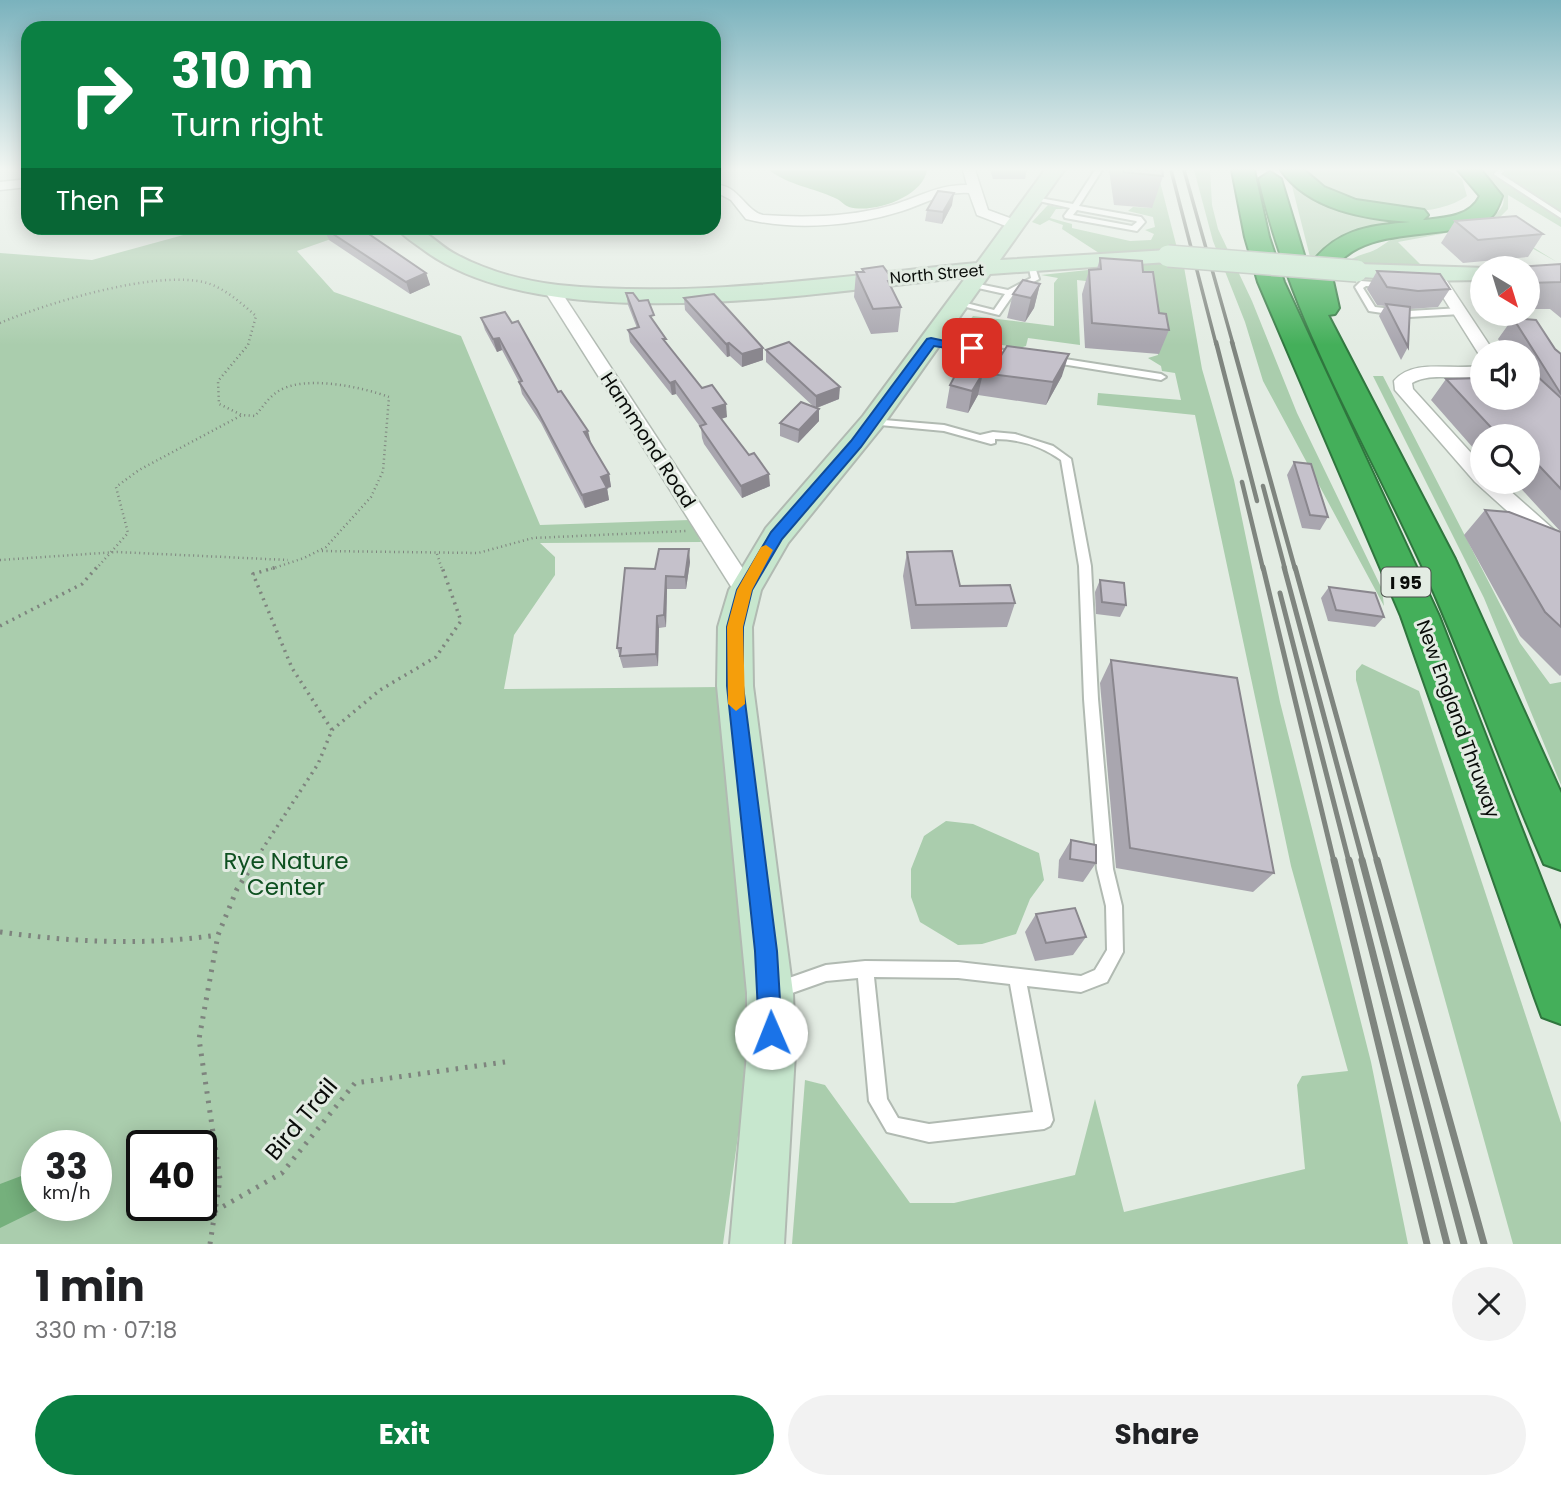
<!DOCTYPE html>
<meta charset="utf-8">
<style>
body{margin:0;font-family:Poppins,sans-serif;background:#f2f2f2;color:#202124;height:100vh;display:flex;flex-direction:column;font-size:26px;white-space:nowrap}
*{box-sizing:border-box;margin:0}
p{font-size:23px;color:#757577}
.icon{flex:none;width:38px;height:38px;fill:none;stroke:currentColor;stroke-width:2;stroke-linecap:round;stroke-linejoin:round}
.map{position:relative;height:1244px;overflow:hidden}
.sheet{display:flex;flex-direction:column;background:#fff;flex:1}
.sheet>*{flex:none}
.hud{position:absolute;left:21px;top:21px;width:700px;height:214px;border-radius:21px;box-shadow:0 4px 18px #0003;background:#0b8043;color:#fff;overflow:hidden}
.needle{width:46px;rotate:142deg}
.buttons{position:absolute;left:1470px;top:256px;display:grid;gap:14px}
.buttons a{display:grid;place-items:center;width:70px;height:70px;border-radius:50%;background:#fff;box-shadow:0 4px 18px #0003;font-size:35px}
.speed{position:absolute;left:21px;top:1130px;display:flex;gap:14px;font-size:35px;font-weight:700;text-align:center}
.speed>*{display:grid;place-content:center;width:91px;height:91px;border-radius:50%;background:#fff;box-shadow:0 4px 18px #0003;line-height:1}
.speed small{font-size:18px;font-weight:400}
.speed .limit{border:4px solid #111;border-radius:10px;background:#fff;color:#111}
.pin{position:absolute;display:grid;place-items:center;width:60px;height:60px;color:#fff;margin:-30px;border-radius:14px;box-shadow:0 4px 10px #0006}
.me{position:absolute;width:77px;margin:-38px;rotate:359deg;stroke-linejoin:round;filter:drop-shadow(0 0 5px #0008)}
.turn{display:flex;align-items:center;gap:24px;height:147px;padding:0 35px;font-size:32px}
.turn .icon{width:91px;height:91px;stroke-width:2.5}
.turn b{display:block;font-size:49px;line-height:60px}
.then{display:flex;align-items:center;height:66px;padding:0 35px;background:#0003;gap:14px;font-size:26px}
.round{display:grid;place-items:center;flex:none;width:74px;height:74px;border-radius:37px;background:#f2f2f2}
.head{display:flex;align-items:center;justify-content:space-between;height:119px;padding:0 35px}
h1{font-size:42px;font-weight:700;line-height:52px}
.primary-button{display:flex;gap:14px;margin-top:auto;padding:14px 35px}
.primary-button a{flex:1;height:80px;border-radius:42px;background:#0b8043;color:#fff;font-size:28px;font-weight:700;line-height:80px;text-align:center}
.primary-button a+a{background:#f2f2f2;color:#202124}
.map>svg:first-child{display:block}
</style>
<div class="map">
<svg width="1561" height="1244" viewBox="0 0 1561 1244">
<rect width="100%" height="100%" fill="#e3ece3"/>
<!-- green -->
<g fill="#aacdad" fill-rule="evenodd">
<polygon points="1157,170 1178,252 1102,255 1062,229 1063,225 1049,220 1040,225 1032,222 1048,205 1066,209 1056,209 1050,218 1072,224 1072,228 1130,241 1151,240 1154,234 1145,230 1155,227 1153,217 1128,211 1133,207 1151,208"/>
<polygon points="1194,170 1210,170 1212,205 1218,229 1252,301 1297,413 1382,589 1384,606 1263,381 1245,322 1213,241"/>
<path d="M1299,170H1449L1462,179L1467,196C1427,223 1366,209 1324,191C1315,187 1307,177 1299,170Z"/>
<path d="M1478,170H1561V227L1508,195V209L1494,223L1557,262L1490,225L1398,242L1426,270L1342,265C1352,258 1359,255 1370,252C1380,249 1388,239 1399,237C1431,230 1557,224 1478,170Z"/>
<polygon points="1289,174 1391,217 1428,219 1472,214 1333,244 1317,256 1310,257"/>
<path d="M209,228H296L298,232L315,228H362L297,251L334,292L461,336L540,525L690,520L701,542L540,543L555,557V575L514,635L504,689L722,687L756,1006L723,1244H0V253L92,260ZM37,1146H96V1206H37ZM142,1146H201V1206H142Z"/>
<polygon points="1163,262 1184,267 1202,369 1234,480 1280,702 1371,1062 1408,1244 792,1244 805,1080 825,1085 910,1203 954,1203 1075,1175 1095,1099 1124,1212 1305,1169 1297,1085 1302,1076 1348,1071 1291,866 1195,415 1097,405 1098,393 1181,400 1175,373 1162,371 1161,366 1148,358 1158,355 1147,288 1077,280 1080,345 1028,338 1026,346 1020,348 956,337 973,316 1054,326 1054,283 1058,278 1041,275"/>
<polygon points="1373,376 1383,376 1520,643 1550,684 1561,682 1561,785 1484,598"/>
<polygon points="1362,664 1419,691 1561,1123 1561,1244 1513,1244 1356,680 1356,671"/>
<polygon points="946,821 973,824 1039,853 1044,880 1030,899 1016,934 982,944 958,945 920,922 911,897 911,869 924,836"/>
</g>
<!-- water -->
<g fill="#75b07c">
<path d="M769,170H927C923,197 873,214 849,207C843,205 841,200 835,198C814,188 788,185 769,170Z"/>
<polygon points="37,1170 37,1206 45,1206 0,1228 0,1184"/>
</g>
<g fill="none" stroke-linecap="round" stroke-linejoin="round">
<defs>
<g id="lane">
<path d="M1095,170H1102L1079,206L1141,217L1145,222L1137,231L1065,218L1064,216L1070,208L1030,199L1034,197L1073,204ZM1077,210L1136,221L1137,222L1132,226L1073,215Z"/>
<polygon points="1497,170 1505,170 1501,174 1561,213 1561,218 1495,175 1494,174"/>
<polygon points="1028,264 1034,264 1039,279 1015,292 999,315 954,304 958,301 994,310 1005,294 969,286 969,282 1008,290 1031,278"/>
<polygon points="1361,281 1385,283 1389,285 1385,287 1366,286 1363,288 1375,307 1409,311 1461,308 1465,311 1461,314 1409,317 1369,311 1355,287"/>
<polygon points="931,339 1017,352 1022,355 1017,358 928,344 928,340"/>
<polygon points="1052,357 1161,374 1166,377 1161,380 1049,362 1047,360"/>
<path d="M872,419L944,425L980,435L993,432L1015,434L1053,446L1071,459L1091,566L1098,699L1113,869L1122,906L1123,952L1107,982L1081,992L1027,986L1053,1120L1050,1126L1044,1129L929,1142L887,1132L869,1101L858,978L826,981L778,998L772,996L770,990L772,984L826,965L865,961L958,962L1081,976L1095,970L1107,950L1106,906L1097,869L1084,699L1079,566L1061,460C1042,446 1018,439 995,439V443L991,444L944,431L869,424L867,422ZM874,977L958,978L1010,984L1033,1112L929,1124L898,1118L887,1099Z"/>
</g>
<g id="street">
<path d="M963,170H975L988,210L1021,222V228H1011L977,215L969,193C944,191 925,204 902,211C855,226 794,231 746,219L731,200L714,191V185C738,183 744,210 763,215C804,218 849,217 889,206C915,199 938,184 967,185Z"/>
<polygon points="28,179 28,187 0,190 0,182"/>
<polygon points="1436,271 1441,272 1494,352 1482,352 1480,356 1429,275"/>
<polygon points="552,285 560,290 753,584 756,590 753,596 737,596 544,290"/>
<path d="M1482,365V375C1459,382 1433,371 1412,383L1413,389L1482,465V481H1499L1561,536V555L1554,553L1475,482L1395,390L1394,381C1414,357 1455,372 1482,365Z"/>
</g>
<g id="secondary">
<path d="M1045,170H1064L1000,260L1168,250L1179,256L1168,262L990,274L881,428L788,543L761,590L752,627L753,686L793,993L795,1054L784,1244H730L747,1054V993L717,686L718,627L729,590L766,528L863,416L966,277C821,292 542,341 421,248C413,242 403,236 397,228C428,225 432,242 457,255C487,271 524,281 558,285C697,299 839,276 977,263Z"/>
<polygon points="1357,264 1487,268 1482,268 1482,280 1415,281 1349,276 1346,271"/>
</g>
<g id="highway">
<polygon points="1232,170 1254,170 1269,237 1284,282 1439,616 1561,930 1561,1024 1542,1017 1535,998 1401,616 1258,282 1245,237"/>
<path d="M1281,170H1304L1324,187L1356,200L1424,210L1428,215L1423,220C1444,218 1470,217 1480,196L1458,170H1481L1502,196C1500,202 1497,211 1492,216C1485,222 1471,225 1461,228C1417,238 1359,230 1331,272L1339,308L1335,314L1328,315L1455,559L1561,793V870L1544,864C1500,763 1465,659 1419,559C1361,433 1290,316 1259,179L1270,172L1281,179L1308,268C1334,230 1366,226 1410,222C1365,219 1309,210 1281,170Z"/>
</g>
</defs>
<!-- lane casing -->
<use href="#lane" stroke="#b1bab2" stroke-width="4"/>
<!-- street casing -->
<use href="#street" stroke="#b1bab2" stroke-width="3"/>
<!-- secondary casing -->
<use href="#secondary" stroke="#b1bab2" stroke-width="4"/>
<!-- highway casing -->
<use href="#highway" stroke="#2f763e" stroke-width="4"/>
<!-- path-far2 -->
<g stroke="#7e847e" stroke-width="2.5" stroke-dasharray="1 3.5" stroke-linecap="butt">
<path d="M0,323C47,303 157,269 207,283C226,289 241,303 256,316L248,345L218,381L219,404L242,415L255,416C262,408 268,398 277,392C303,374 362,387 389,397L383,471L371,497L326,547L304,558L271,569"/>
<polyline points="322,551 478,553 533,538 686,531"/>
<polyline points="437,554 442,569"/>
<polyline points="0,560 117,552 288,560"/>
<polyline points="96,569 128,533 116,487 139,470 242,415"/>
</g>
<!-- path-far1 -->
<g stroke="#7e847e" stroke-width="3.5" stroke-dasharray="2 5" stroke-linecap="butt">
<polyline points="0,626 82,584 97,567"/>
<polyline points="332,730 380,690 436,657 461,621 442,567"/>
<polyline points="254,862 318,764 332,730 292,668 253,574 277,567"/>
</g>
<!-- path -->
<g stroke="#7e847e" stroke-width="5" stroke-dasharray="2.5 7" stroke-linecap="butt">
<path d="M0,932C73,942 144,946 217,935"/>
<polyline points="215,1211 282,1173 355,1083 505,1062"/>
<polyline points="210,1244 220,1179 199,1039 218,935 237,889 256,860"/>
</g>
<!-- lane -->
<use href="#lane" fill="#fff" fill-rule="evenodd"/>
<!-- street -->
<use href="#street" fill="#fff" fill-rule="evenodd"/>
<!-- secondary -->
<use href="#secondary" fill="#c7e7ce" fill-rule="evenodd"/>
<!-- highway -->
<use href="#highway" fill="#44af5a" fill-rule="evenodd"/>
<!-- rail-far3 -->
<g stroke="#7f857f" stroke-width="3.5">
<polyline points="1171,170 1216,344"/>
<polyline points="1184,170 1233,344"/>
</g>
<!-- rail-far2 -->
<g stroke="#7f857f" stroke-width="4.5">
<polyline points="1216,342 1257,501"/>
<polyline points="1232,342 1295,569"/>
<polyline points="1242,482 1263,569"/>
<polyline points="1263,486 1285,569"/>
</g>
<!-- rail-far1 -->
<g stroke="#7f857f" stroke-width="5">
<polyline points="1263,567 1334,862"/>
<polyline points="1284,567 1363,862"/>
<polyline points="1295,567 1377,862"/>
<polyline points="1280,593 1349,862"/>
</g>
<!-- rail -->
<g stroke="#7f857f" stroke-width="7">
<polyline points="1334,860 1427,1244"/>
<polyline points="1349,860 1447,1244"/>
<polyline points="1362,860 1464,1244"/>
<polyline points="1377,860 1484,1244"/>
</g>
<defs>
<polyline id="secondary-bridge" points="1168,256 1357,271"/>
</defs>
<!-- secondary-bridge casing -->
<use href="#secondary-bridge" stroke="#b1bab2" stroke-width="24" stroke-linecap="butt"/>
<!-- secondary-bridge -->
<use href="#secondary-bridge" stroke="#c7e7ce" stroke-width="21"/>
</g>
<!-- wall -->
<g fill="#a9a6af">
<polygon points="990,170 1027,170 1025,179 993,179"/>
<polygon points="1109,170 1162,170 1163,176 1152,208 1114,205"/>
<polygon points="952,205 942,224 925,221 927,210"/>
<polygon points="1455,221 1543,234 1528,257 1463,263 1441,243"/>
<polygon points="324,228 426,273 430,285 410,294 329,240"/>
<polygon points="1100,258 1143,272 1159,313 1169,330 1159,354 1085,348 1082,294 1089,270 1097,269"/>
<polygon points="1561,264 1561,318 1550,309 1528,309 1528,268"/>
<polygon points="862,269 893,280 892,288 901,307 898,332 871,334 854,297 856,272 862,272"/>
<polygon points="1377,271 1450,289 1438,307 1410,309 1408,347 1401,360 1379,316 1385,306 1377,305 1367,289"/>
<polygon points="1040,284 1034,308 1025,322 1007,318 1013,294"/>
<polygon points="626,293 656,324 666,343 702,388 727,417 721,419 770,486 742,498 704,444 702,438 701,428 676,394 672,395 630,342 628,330 637,328 628,305"/>
<polygon points="684,298 763,348 763,360 742,367 730,356 727,357 685,310"/>
<polygon points="481,318 512,323 558,392 609,474 611,487 607,488 609,500 585,508 541,423 522,394 519,382 502,350 497,352 485,330"/>
<polygon points="1513,318 1561,354 1561,675 1560,676 1520,636 1464,535 1485,510 1561,532 1514,481 1528,481 1528,436 1482,436 1482,458 1431,400 1446,379 1528,397 1528,352 1505,352 1498,339"/>
<polygon points="969,349 1062,376 1046,405 978,395 968,413 946,408 950,385"/>
<polygon points="766,350 839,399 817,408 819,421 798,443 780,436 780,423 814,407 766,362"/>
<polygon points="1294,462 1328,517 1320,530 1302,528 1287,475"/>
<polygon points="907,552 960,586 1015,603 1007,627 911,629 903,576"/>
<polygon points="690,562 686,589 667,589 666,627 659,628 658,666 623,668 617,648 655,569"/>
<polygon points="1100,580 1126,605 1120,617 1096,614 1095,592"/>
<polygon points="1329,587 1384,617 1375,627 1328,621 1321,598"/>
<polygon points="1111,660 1274,873 1253,892 1116,868 1100,683"/>
<polygon points="1071,840 1096,863 1083,882 1058,878 1059,860"/>
<polygon points="1036,914 1086,937 1073,955 1035,961 1025,932"/>
</g>
<!-- shaded-wall -->
<g fill="#8a878e">
<polygon points="954,193 952,205 942,224 943,212"/>
<polygon points="468,228 483,228 469,232"/>
<polygon points="426,273 430,285 410,294 406,282"/>
<polygon points="1040,284 1034,308 1025,322 1031,298"/>
<polygon points="499,338 502,350 497,352 493,339"/>
<polygon points="729,343 730,356 727,357 726,344"/>
<polygon points="763,348 763,360 742,367 742,354"/>
<polygon points="1069,354 1062,376 1046,405 1053,382"/>
<polygon points="983,373 978,395 968,413 972,391"/>
<polygon points="675,381 676,394 672,395 670,383"/>
<polygon points="840,387 839,399 816,408 816,396"/>
<polygon points="726,404 727,417 714,421 713,408"/>
<polygon points="819,409 819,421 798,443 799,430"/>
<polygon points="588,431 591,443 584,432"/>
<polygon points="609,474 611,487 607,488 609,500 585,508 582,495 601,477"/>
<polygon points="769,474 770,486 742,498 741,486"/>
<polygon points="689,549 690,562 686,589 685,577"/>
<polygon points="666,576 667,589 666,627 664,615"/>
<polygon points="657,616 659,628 658,666 656,654"/>
</g>
<!-- building -->
<g fill="#c5c1cb" stroke="#8a878e" stroke-width="2">
<polygon points="1123,170 1162,170 1163,176 1123,172"/>
<polygon points="938,191 954,193 943,212 927,210"/>
<polygon points="1516,216 1543,234 1478,240 1455,221"/>
<polygon points="324,228 360,228 426,273 406,282"/>
<polygon points="1100,258 1142,261 1143,272 1153,272 1159,313 1166,314 1169,330 1092,323 1089,270 1101,269"/>
<polygon points="1561,264 1561,282 1528,283 1528,268 1500,268"/>
<polygon points="883,266 893,280 888,281 901,307 873,309 856,272 864,272 862,269"/>
<polygon points="1377,271 1440,274 1450,289 1418,291 1387,287"/>
<polygon points="1023,280 1040,284 1031,298 1013,294"/>
<polygon points="626,293 633,293 639,301 648,300 654,315 650,316 666,339 663,339 702,388 712,385 726,404 713,408 749,455 754,453 769,474 741,486 703,431 700,426 706,424 675,381 670,383 628,330 639,327"/>
<polygon points="714,294 763,348 742,354 729,343 726,344 684,298"/>
<polygon points="1386,304 1410,307 1408,347"/>
<polygon points="505,312 512,323 518,321 558,392 561,391 588,431 584,432 609,474 601,477 607,488 582,495 537,410 519,382 522,381 499,338 493,339 481,318"/>
<polygon points="1513,318 1536,320 1555,349 1561,354 1561,394"/>
<polygon points="789,342 840,387 816,396 766,350"/>
<polygon points="1007,346 1069,354 1053,382 983,373 972,391 950,385 969,349 1000,357"/>
<polygon points="1537,376 1561,398 1561,489 1528,454 1528,436 1499,436 1446,379 1482,378 1482,397 1528,397 1528,377"/>
<polygon points="801,402 819,409 799,430 780,423"/>
<polygon points="1294,462 1311,464 1328,517 1310,515"/>
<polygon points="1485,510 1509,512 1561,532 1561,627 1545,612"/>
<polygon points="659,549 689,549 685,577 666,576 664,615 657,616 656,654 620,656 621,648 617,648 625,568 655,569"/>
<polygon points="952,551 960,586 1010,585 1015,603 916,605 907,552"/>
<polygon points="1100,580 1124,583 1126,605 1102,602"/>
<polygon points="1329,587 1375,593 1384,617 1336,610"/>
<polygon points="1111,660 1237,678 1274,873 1130,848"/>
<polygon points="1071,840 1096,845 1096,863 1070,859"/>
<polygon points="1075,908 1086,937 1046,943 1036,914"/>
</g>
<!-- sky -->
<linearGradient id="sky" x2="0" y2="1"><stop stop-color="#7ab2bd"/><stop offset="0.49" stop-color="#f2f6f2"/><stop offset="1" stop-color="#f2f6f2" stop-opacity="0"/></linearGradient>
<rect width="1561" height="345" fill="url(#sky)"/>
<!-- route -->
<polygon fill="#1a73e8" stroke="#114b97" stroke-width="2" points="931,338 978,348 972,352 934,346 861,447 782,539 752,590 743,627 743,686 777,951 782,1033 778,1041 771,1045 763,1041 759,1033 755,951 727,686 727,627 737,590 771,532 851,441 927,339"/>
<!-- slow -->
<polygon fill="#f59e0b" points="766,545 773,550 752,590 743,627 745,704 736,711 728,704 727,627 737,590 761,547"/>
<g text-anchor="middle" dominant-baseline="central" stroke-width="6" stroke-linejoin="round" paint-order="stroke">
<!-- far-street labels -->
<g font-size="16" fill="#090c09" stroke="#e3ece3">
<text transform="translate(937 274) rotate(-5)">North Street</text>
</g>
<!-- shield labels -->
<rect fill="#e3ece3" stroke="#4a4f4a" stroke-width="2" x="1381.5" y="567.5" width="49" height="29" rx="5"/>
<g font-size="18" font-weight="bold" fill="#090c09">
<text x="1406" y="582">I 95</text>
</g>
<!-- street labels -->
<g font-size="19" fill="#090c09" stroke="#e3ece3">
<text transform="translate(648 440) rotate(57)">Hammond Road</text>
<text transform="translate(1458 719) rotate(70)">New England Thruway</text>
</g>
<!-- near-park labels -->
<g font-size="23" fill="#0e5020" stroke="#e3ece3">
<text x="286" y="861">Rye Nature<tspan x="286" dy="26">Center</tspan></text>
</g>
<!-- near-street labels -->
<g font-size="23" fill="#090c09" stroke="#e3ece3">
<text transform="translate(301 1119) rotate(-50)">Bird Trail</text>
</g>
</g>
</svg>
<div class="buttons">
<a><svg class="needle" viewBox="-14 -14 28 28"><path d="M0-13l5 13h-10z" fill="#e53935"/><path d="M0 13l5-13h-10z" fill="#757577"/></svg></a>
<a><svg class="icon" aria-label="sound" viewBox="0 0 24 24"><path d="M4 9h4l5-4v14l-5-4H4zM17 9q2 3 0 6"/></svg></a>
<a><svg class="icon" aria-label="search" viewBox="0 0 24 24"><circle cx="10" cy="10" r="6"/><path d="M15 15l6 6"/></svg></a>
</div>
<div class="speed"><div>33<small>km/h</small></div><div class="limit">40</div></div>
<div class="pin" style="left:972px;top:348px;background:#d93025"><svg class="icon" aria-label="arrive" viewBox="0 0 24 24"><path d="M6 21V4h12l-3 4 3 4H6"/></svg></div>
<svg class="me" style="left:771px;top:1033px" viewBox="-20 -20 40 40"><circle r="19" fill="#fff"/><path d="M0-13L10 11 0 6-10 11z" fill="#1a73e8"/></svg>
<div class="hud">
<div class="turn"><svg class="icon" aria-label="right" viewBox="0 0 24 24"><path d="M7 20v-9h11M14 6l5 5-5 5"/></svg><div><b>310 m</b>Turn right</div></div>
<div class="then">Then<svg class="icon" aria-label="arrive" viewBox="0 0 24 24"><path d="M6 21V4h12l-3 4 3 4H6"/></svg></div>
</div>
</div>
<section class="sheet">
<div class="head"><div><h1>1 min</h1><p>330 m · 07:18</p></div><a class="round"><svg class="icon" aria-label="close" viewBox="0 0 24 24"><path d="M6 6l12 12M18 6L6 18"/></svg></a></div>
<div class="primary-button"><a>Exit</a><a>Share</a></div>
</section>
